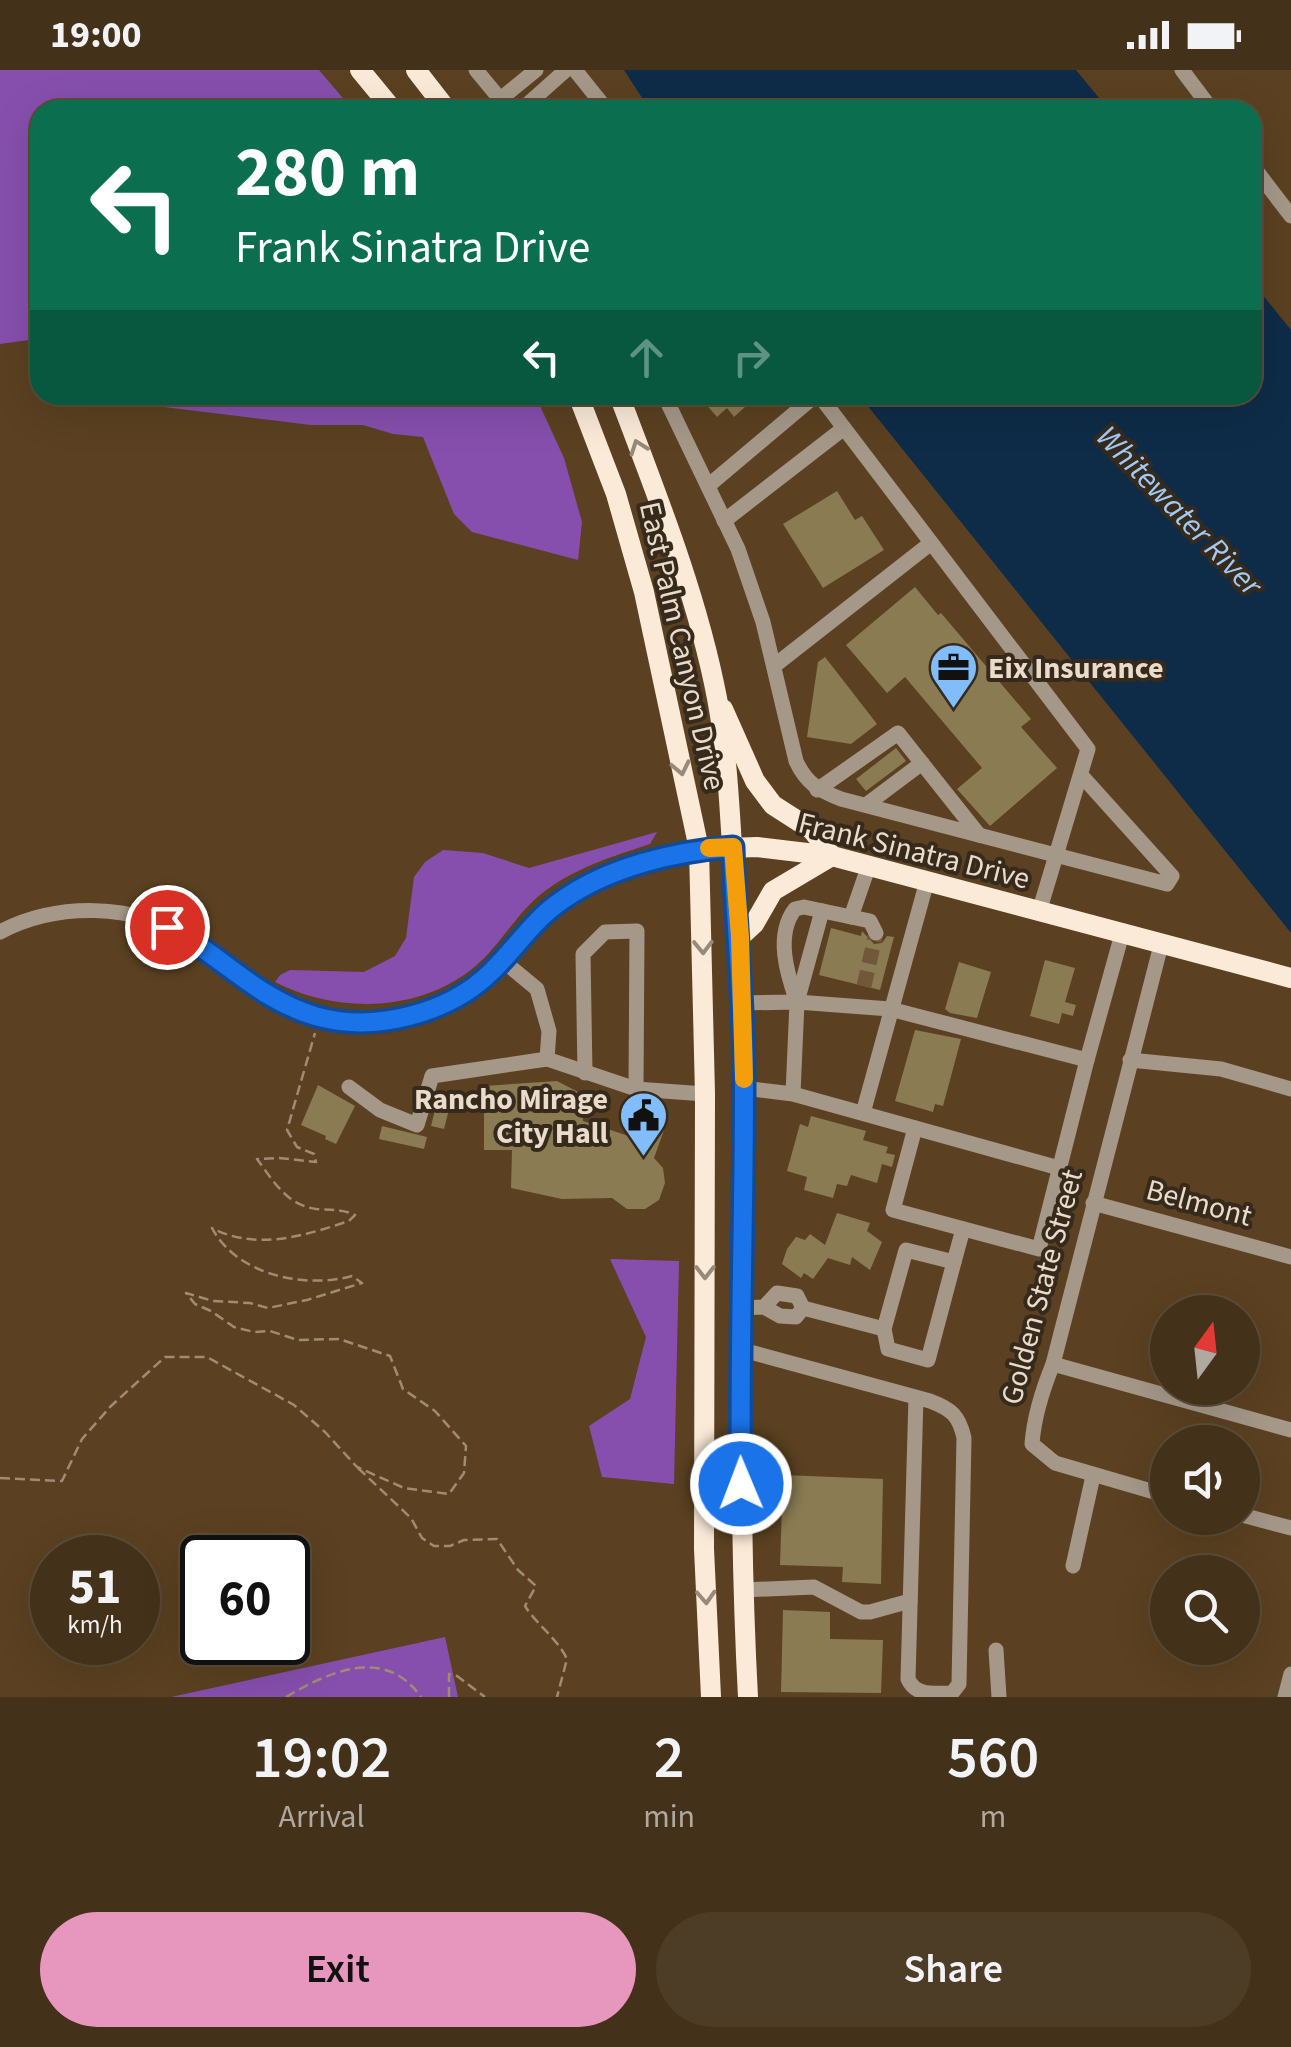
<!DOCTYPE html>
<style>
body{margin:0;font-family:"Source Sans 3",sans-serif;background:#4e3d26;color:#f1f3f6;height:100vh;display:flex;flex-direction:column;font-size:38px;white-space:nowrap}
*{box-sizing:border-box;margin:0}
p{font-size:32px;color:#afa9a2}
.icon{flex:none;width:55px;height:55px;fill:none;stroke:currentColor;stroke-width:2;stroke-linecap:round;stroke-linejoin:round}
.map{position:relative;height:1627px;overflow:hidden}
.details{display:flex;flex-direction:column;background:#443119;flex:1}
.details>*{flex:none}
.top-card{position:absolute;left:30px;top:30px;width:1232px;height:305px;border-radius:30px;box-shadow:0 10px 40px #0002,0 0 0 2px #5c4c38;background:#0b6e4f;color:#fff;overflow:hidden}
.needle{width:65px;rotate:15deg}
.controls{position:absolute;left:1150px;top:1225px;display:grid;gap:20px}
.controls a{display:grid;place-items:center;width:110px;height:110px;border-radius:50%;background:#443119;box-shadow:0 10px 40px #0002,0 0 0 2px #5c4c38;font-size:50px}
.speed{position:absolute;left:30px;top:1465px;display:flex;gap:20px;font-size:50px;font-weight:700;text-align:center}
.speed>*{display:grid;place-content:center;width:130px;height:130px;border-radius:50%;background:#443119;box-shadow:0 10px 40px #0002,0 0 0 2px #5c4c38;line-height:1}
.speed small{font-size:25px;font-weight:400}
.speed .limit{border:5px solid #111;border-radius:15px;background:#fff;color:#111}
.pin{position:absolute;display:grid;place-items:center;width:85px;height:85px;color:#fff;margin:-42px;border:5px solid #fff;border-radius:50%;box-shadow:0 2px 10px #0007}
.me{position:absolute;width:110px;margin:-55px;rotate:359deg;stroke-linejoin:round;filter:drop-shadow(0 0 8px #0008)}
.turn{display:flex;align-items:center;gap:35px;height:210px;padding:0 40px;font-size:45px}
.turn .icon{width:130px;height:130px;stroke-width:2.5}
.turn b{display:block;font-size:70px;line-height:85px}
.lanes{display:flex;align-items:center;height:95px;padding:0 40px;background:#0003;justify-content:center;gap:50px;direction:ltr}
.lanes .off{opacity:.35}
.eta{display:flex;justify-content:space-evenly;align-items:center;height:170px;text-align:center}
.eta b{font-size:60px;font-weight:600;line-height:70px}
.cta{display:flex;gap:20px;margin-top:auto;padding:20px 40px}
.cta a{flex:1;height:115px;border-radius:60px;background:#e797bd;color:#111;font-size:40px;font-weight:600;line-height:115px;text-align:center}
.cta a+a{background:#4e3d26;color:#f1f3f6}
.status{display:flex;justify-content:space-between;align-items:center;height:70px;padding:0 50px;background:#443119;direction:ltr}
.status svg{height:28px;fill:currentColor}
.map>svg:first-child{display:block}
</style>
<div class="status"><b>19:00</b><svg viewBox="0 0 49 12"><path d="M0 12V9h3v3zM5 12V6h3v6zM10 12V3h3v9zM15 12V0h3v12zM26 1h20v11H26zM47 4h2v5h-2z"/></svg></div>
<div class="map">
<svg width="1291" height="1627" viewBox="0 0 1291 1627">
<rect width="100%" height="100%" fill="#5b4121"/>
<!-- green -->
<g fill="#864fad">
<polygon points="0,0 319,0 353,40 40,40 40,280 29,270 0,274"/>
<polygon points="95,325 535,325 564,388 582,452 578,490 472,462 454,444 423,367 393,364 363,355 311,355 123,332"/>
<path d="M657,762L650,774C614,786 577,797 545,821C522,838 508,862 489,883C435,942 343,947 275,912L280,905L290,900L364,902L395,886L406,868L414,807L425,792L443,780L483,783L529,798Z"/>
<polygon points="610,1189 679,1191 674,1414 602,1407 589,1356 630,1329 646,1267"/>
<polygon points="445,1567 458,1627 171,1627"/>
</g>
<!-- water -->
<g fill="#0e2c48">
<polygon points="624,0 1076,0 1109,40 650,40"/>
<polygon points="1253,213 1291,260 1291,863 859,325 1252,325"/>
</g>
<!-- building -->
<g fill="#8a7b53">
<polygon points="698,325 758,325 734,347 727,338 717,347"/>
<polygon points="837,421 855,450 862,446 884,480 823,518 783,454"/>
<polygon points="915,517 938,545 941,543 1031,649 1021,657 1057,698 990,756 957,719 982,698 905,607 887,623 846,575"/>
<polygon points="825,587 877,654 851,674 807,667 818,592"/>
<polygon points="896,678 906,691 866,721 856,709"/>
<polygon points="831,858 861,866 862,861 874,874 882,873 887,866 894,867 880,920 819,905"/>
<polygon points="1045,890 1075,898 1065,932 1076,935 1073,946 1062,943 1059,954 1030,946"/>
<polygon points="959,892 991,902 977,948 950,943 945,939"/>
<polygon points="915,960 961,969 943,1036 935,1034 933,1042 895,1031"/>
<polygon points="557,1011 580,1023 583,1051 641,1070 646,1053 664,1060 654,1088 663,1098 665,1113 659,1130 645,1139 627,1139 612,1128 562,1129 511,1118 512,1080 484,1080 484,1016"/>
<polygon points="318,1015 355,1036 336,1074 325,1069 326,1066 301,1055"/>
<polygon points="438,1028 451,1032 444,1059 431,1056"/>
<polygon points="811,1046 866,1061 863,1070 888,1077 886,1083 895,1085 892,1097 882,1094 877,1113 851,1105 847,1116 837,1114 833,1128 804,1120 807,1107 787,1101 800,1054 808,1057"/>
<polygon points="382,1056 427,1067 424,1079 379,1069"/>
<polygon points="837,1143 870,1153 867,1161 882,1172 870,1200 852,1187 850,1195 828,1188 813,1209 804,1203 801,1208 782,1194 787,1179 796,1167 805,1170 810,1164 825,1175"/>
<polygon points="783,1405 883,1409 881,1514 842,1512 843,1497 780,1495"/>
<polygon points="783,1540 830,1542 830,1569 883,1570 881,1623 781,1622"/>
</g>
<g fill="none" stroke-linecap="round" stroke-linejoin="round">
<!-- minor-tunnel -->
<polyline stroke="#71583a" stroke-width="15" stroke-dasharray="15 8" stroke-linecap="butt" points="864,916 876,863"/>
<!-- path -->
<g stroke="#a18b73" stroke-width="2.5" stroke-dasharray="10 5" stroke-linecap="butt">
<path d="M358,1398L411,1448L422,1468L434,1476H450L464,1470L497,1469L518,1500L536,1516L525,1536C537,1555 557,1568 567,1589L557,1627"/>
<path d="M0,1408L62,1411L82,1369L111,1336L165,1287H207L294,1335L325,1362L357,1397L404,1418L449,1424L464,1403L466,1376L435,1341L403,1319L390,1286L339,1269L298,1270L270,1261L254,1262L234,1257L211,1241L195,1234L186,1223L213,1231L250,1233L268,1238L307,1230L362,1213L352,1206C304,1219 237,1205 212,1158C256,1181 304,1166 349,1151L355,1145C343,1139 330,1140 316,1139C287,1135 274,1112 257,1089L279,1088L316,1092L314,1084L297,1077L287,1060L315,963"/>
<path d="M286,1627C330,1601 385,1576 421,1627"/>
<polyline points="449,1627 449,1604 457,1606 485,1627"/>
</g>
<!-- minor -->
<g stroke="#a59889" stroke-width="15">
<polyline points="476,0 500,29"/>
<polyline points="575,0 607,40"/>
<polyline points="1182,0 1212,40"/>
<polyline points="487,40 536,0"/>
<polyline points="521,40 566,0"/>
<polyline points="1252,95 1291,146"/>
<path d="M664,325L738,479L763,552L796,691C806,713 818,720 841,729L1167,814L1172,806L1081,705"/>
<polyline points="819,325 1088,679 1039,842"/>
<polyline points="708,416 816,325"/>
<polyline points="724,451 844,358"/>
<polyline points="774,596 931,473"/>
<polyline points="817,720 898,663 979,765"/>
<polyline points="866,735 922,693"/>
<polyline points="851,847 869,795"/>
<path d="M0,862C57,832 134,833 189,868C251,908 275,947 356,951C403,953 455,936 489,904C516,880 533,849 564,829C604,803 653,791 699,779"/>
<path d="M1161,875L1053,1294C1042,1321 1034,1346 1032,1374L1055,1393L1168,1426"/>
<polyline points="502,890 537,919 549,961 547,989 636,1019 705,1024"/>
<polyline points="797,932 890,939 1087,990 1122,864"/>
<path d="M797,932C787,904 775,865 795,839L804,837L870,851L876,863"/>
<polyline points="797,932 822,841"/>
<polyline points="741,933 797,932 793,1024"/>
<polyline points="1130,990 1221,999 1291,1019"/>
<polyline points="585,1003 583,884 605,862 637,861 636,1019"/>
<polyline points="349,1017 380,1040 417,1055 432,1006 547,989"/>
<polyline points="744,1018 793,1024 1059,1098"/>
<polyline points="863,1043 927,811"/>
<polyline points="915,1058 893,1140 1039,1179 1087,990"/>
<polyline points="1093,1133 1291,1187"/>
<polyline points="740,1238 764,1237 780,1246 796,1247 803,1238 797,1226 777,1223 764,1237"/>
<polyline points="803,1238 884,1259 906,1180 954,1192 963,1159"/>
<polyline points="884,1259 888,1279 928,1290 954,1192"/>
<path d="M739,1279L930,1331C951,1339 959,1345 964,1368L959,1614L952,1623C935,1623 916,1627 908,1609L916,1327"/>
<polyline points="1053,1294 1291,1360"/>
<polyline points="1242,1445 1291,1458"/>
<polyline points="1073,1496 1093,1406"/>
<polyline points="743,1520 814,1517 861,1542 870,1542 910,1531"/>
<polyline points="996,1580 999,1627"/>
<polyline points="1285,1627 1291,1604"/>
</g>
<!-- major -->
<g stroke="#fbead8" stroke-width="20">
<polyline points="360,0 393,40"/>
<polyline points="416,0 447,40"/>
<polyline points="578,325 616,424 644,522 699,779 705,1024 704,1479 711,1627"/>
<path d="M619,325C656,423 697,524 717,628C728,687 730,748 734,809C738,879 745,950 744,1021C743,1224 737,1423 748,1627"/>
<polyline points="723,639 755,711 773,735 812,760 832,786"/>
<polyline points="699,779 757,777 832,786 1291,908"/>
<polyline points="740,867 754,854 773,821 832,786"/>
</g>
</g>
<!-- one-way arrows -->
<defs><path id="oneway-chevron" d="M-2-3.5L2.5 0L-2 3.5" fill="none" stroke-width="1.6" stroke-linecap="round" stroke-linejoin="round" transform="scale(2.5)"/></defs>
<g stroke="#988a7a">
<use href="#oneway-chevron" transform="translate(638 377) rotate(-110)"/>
<use href="#oneway-chevron" transform="translate(681 698) rotate(78)"/>
<use href="#oneway-chevron" transform="translate(703 877) rotate(89)"/>
<use href="#oneway-chevron" transform="translate(705 1202) rotate(90)"/>
<use href="#oneway-chevron" transform="translate(706 1527) rotate(87)"/>
</g>
<g fill="none" stroke-linecap="round" stroke-linejoin="round">
<defs>
<path id="route" d="M167,857C221,884 255,928 315,946C373,963 449,944 492,901C516,878 533,850 561,831C608,797 676,781 733,777C735,858 745,938 744,1019C744,1151 739,1282 741,1414"/>
</defs>
<!-- route casing -->
<use href="#route" stroke="#114b97" stroke-width="25"/>
<!-- route -->
<use href="#route" stroke="#1a73e8" stroke-width="18"/>
<!-- slow -->
<polyline stroke="#f59e0b" stroke-width="18" points="709,778 733,777 740,867 744,1009"/>
</g>
<!-- icons -->
<defs>
<symbol id="office-pin" viewBox="-11 -11 22 30"><path d="M0 17L-7.5 6A9.5 9.5 0 1 1 7.5 6Z" fill="#80bdfa" stroke="#362a1d"/><path d="M-6-3h4V-5.5h4V-3h4V5H-6ZM-1-4.5V-3h2v-1.5ZM-6 0V1H6V0Z" fill="#111"/></symbol>
<symbol id="civic-pin" viewBox="-11 -11 22 30"><path d="M0 17L-7.5 6A9.5 9.5 0 1 1 7.5 6Z" fill="#80bdfa" stroke="#362a1d"/><path d="M-.6-6.5H3V-4.5H.6V-3L4-1V1h2V6H-6V1h2V-1L-.6-3ZM-1.2 2.5V6h2.4V2.5Z" fill="#111"/></symbol>
</defs>
<g fill-rule="evenodd">
<use href="#office-pin" x="926" y="570" width="55" height="75"/>
<use href="#civic-pin" x="616" y="1018" width="55" height="75"/>
</g>
<g text-anchor="middle" dominant-baseline="central" stroke-width="8" stroke-linejoin="round" paint-order="stroke">
<!-- street labels -->
<g font-size="30" fill="#ebdbca" stroke="#362a1d">
<text transform="translate(682 576) rotate(77)">East Palm Canyon Drive</text>
<text transform="translate(914 781) rotate(14)">Frank Sinatra Drive</text>
<text transform="translate(1199 1133) rotate(15)">Belmont</text>
<text transform="translate(1042 1217) rotate(-75)">Golden State Street</text>
</g>
<!-- poi labels -->
<g font-size="30" font-weight="bold" fill="#ebdbca" stroke="#362a1d" text-anchor="start">
<text x="988" y="598">Eix Insurance</text>
<text x="608" y="1029" text-anchor="end">Rancho Mirage<tspan x="608" dy="34">City Hall</tspan></text>
</g>
<!-- water labels -->
<g font-size="32" font-style="italic" fill="#a1caf5" stroke="#362a1d">
<text transform="translate(1179 441) rotate(46)">Whitewater River</text>
</g>
</g>
</svg>
<div class="controls">
<a><svg class="needle" viewBox="-14 -14 28 28"><path d="M0-13l5 13h-10z" fill="#e53935"/><path d="M0 13l5-13h-10z" fill="#afa9a2"/></svg></a>
<a><svg class="icon" aria-label="sound" viewBox="0 0 24 24"><path d="M4 9h4l5-4v14l-5-4H4zM17 9q2 3 0 6"/></svg></a>
<a><svg class="icon" aria-label="search" viewBox="0 0 24 24"><circle cx="10" cy="10" r="6"/><path d="M15 15l6 6"/></svg></a>
</div>
<div class="speed"><div>51<small>km/h</small></div><div class="limit">60</div></div>
<div class="pin" style="left:167px;top:857px;background:#d93025"><svg class="icon" aria-label="arrive" viewBox="0 0 24 24"><path d="M6 21V4h12l-3 4 3 4H6"/></svg></div>
<svg class="me" style="left:741px;top:1414px" viewBox="-20 -20 40 40"><circle r="17" fill="#1a73e8" stroke="#fff" stroke-width="3"/><path d="M0-11L8 9 0 5-8 9z" fill="#fff"/></svg>
<div class="top-card">
<div class="turn"><svg class="icon" aria-label="left" viewBox="0 0 24 24"><path d="M17 20v-9H6M10 6l-5 5 5 5"/></svg><div><b>280 m</b>Frank Sinatra Drive</div></div>
<div class="lanes"><svg class="icon" aria-label="left" viewBox="0 0 24 24"><path d="M17 20v-9H6M10 6l-5 5 5 5"/></svg><svg class="icon off" aria-label="ahead" viewBox="0 0 24 24"><path d="M12 20V5M6 11l6-6 6 6"/></svg><svg class="icon off" aria-label="right" viewBox="0 0 24 24"><path d="M7 20v-9h11M14 6l5 5-5 5"/></svg></div>
</div>
</div>
<section class="details">
<div class="eta">
<div><b>19:02</b><p>Arrival</p></div>
<div><b>2</b><p>min</p></div>
<div><b>560</b><p>m</p></div>
</div>
<div class="cta"><a>Exit</a><a>Share</a></div>
</section>
